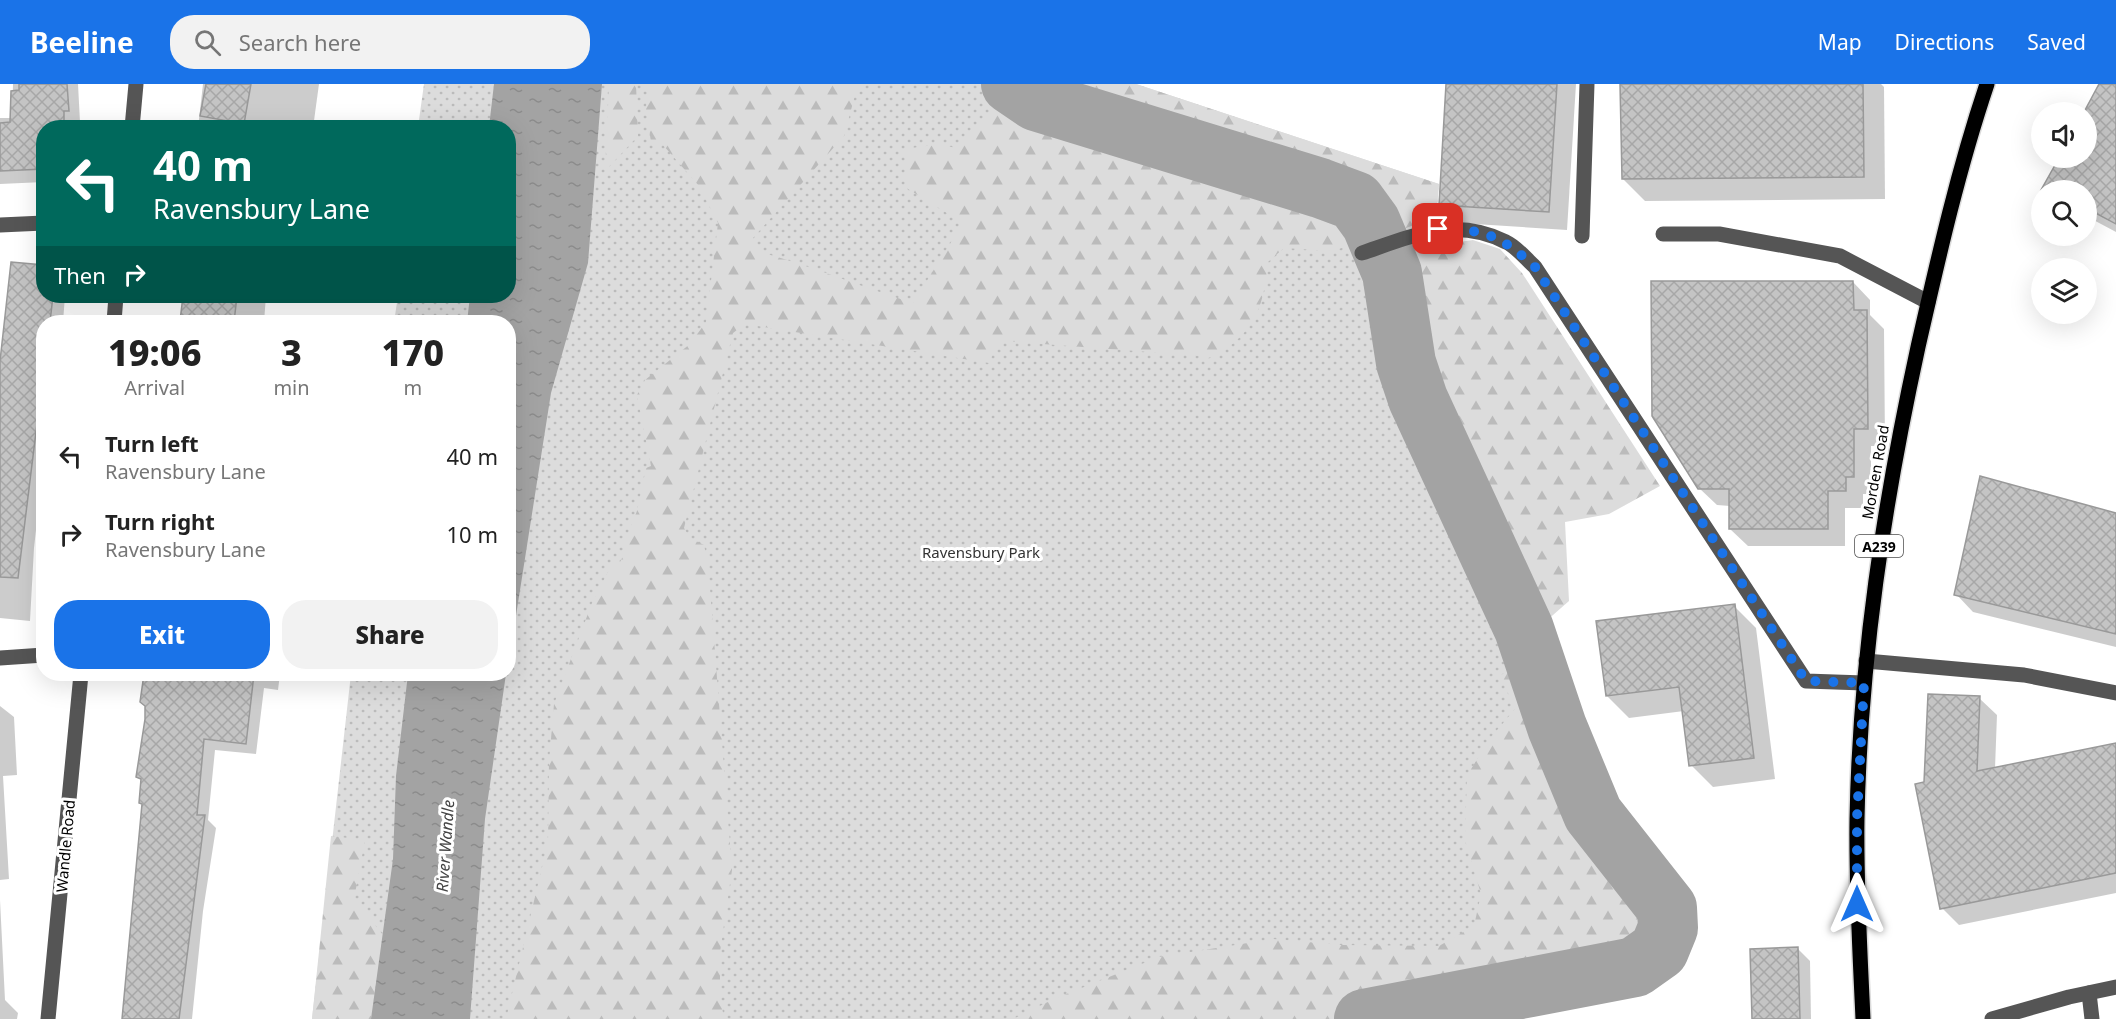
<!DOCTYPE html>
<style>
body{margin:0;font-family:"Noto Sans",sans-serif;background:#f2f2f2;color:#222;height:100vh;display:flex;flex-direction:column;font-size:22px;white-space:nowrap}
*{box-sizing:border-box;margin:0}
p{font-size:20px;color:#767676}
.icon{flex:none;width:33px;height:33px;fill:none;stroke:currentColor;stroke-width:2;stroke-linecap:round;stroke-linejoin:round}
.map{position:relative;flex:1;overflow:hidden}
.sheet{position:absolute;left:36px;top:231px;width:480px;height:366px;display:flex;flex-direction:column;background:#fff;border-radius:24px;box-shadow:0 6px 24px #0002}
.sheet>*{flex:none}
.banner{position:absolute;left:36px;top:36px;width:480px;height:183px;border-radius:24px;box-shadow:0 6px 24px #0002;background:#00695c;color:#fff;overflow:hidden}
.tools{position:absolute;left:2031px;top:18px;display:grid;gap:12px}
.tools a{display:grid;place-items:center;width:66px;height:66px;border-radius:50%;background:#fff;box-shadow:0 6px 24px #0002;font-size:30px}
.pin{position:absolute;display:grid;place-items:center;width:51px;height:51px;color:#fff;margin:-26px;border-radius:12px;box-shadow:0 3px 9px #0006}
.me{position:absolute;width:66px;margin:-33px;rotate:0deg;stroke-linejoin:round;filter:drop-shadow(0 0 4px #0008)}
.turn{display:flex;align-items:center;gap:21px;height:126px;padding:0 18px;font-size:27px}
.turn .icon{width:78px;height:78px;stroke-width:2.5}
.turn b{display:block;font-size:42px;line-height:51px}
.then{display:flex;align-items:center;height:57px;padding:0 18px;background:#0003;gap:12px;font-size:22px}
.eta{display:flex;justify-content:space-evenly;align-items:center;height:102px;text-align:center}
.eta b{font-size:36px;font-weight:800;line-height:42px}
.primary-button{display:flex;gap:12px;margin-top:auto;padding:12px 18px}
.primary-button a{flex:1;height:69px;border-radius:24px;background:#1a73e8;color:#fff;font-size:24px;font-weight:800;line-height:69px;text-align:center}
.primary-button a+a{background:#f2f2f2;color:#222}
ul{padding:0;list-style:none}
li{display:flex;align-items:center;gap:18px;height:78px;padding:0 18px}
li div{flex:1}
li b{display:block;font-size:22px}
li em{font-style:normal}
header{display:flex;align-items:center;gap:36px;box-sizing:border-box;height:84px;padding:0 30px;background:#1a73e8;color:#fff}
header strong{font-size:28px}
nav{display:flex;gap:33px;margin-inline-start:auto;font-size:21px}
.search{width:420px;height:54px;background:#f2f2f2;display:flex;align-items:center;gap:15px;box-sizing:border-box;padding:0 21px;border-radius:24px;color:#767676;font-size:22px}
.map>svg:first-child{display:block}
</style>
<header>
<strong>Beeline</strong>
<div class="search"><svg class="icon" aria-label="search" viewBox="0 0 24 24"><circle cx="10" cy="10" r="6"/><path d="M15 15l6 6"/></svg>Search here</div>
<nav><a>Map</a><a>Directions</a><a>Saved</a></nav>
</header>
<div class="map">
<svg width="2116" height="935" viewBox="0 0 2116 935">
<defs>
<pattern id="green-dots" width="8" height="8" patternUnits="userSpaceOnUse" patternTransform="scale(1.5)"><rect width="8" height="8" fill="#dcdcdc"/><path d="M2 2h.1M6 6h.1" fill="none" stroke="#bbb" stroke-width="1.8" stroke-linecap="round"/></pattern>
<pattern id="forest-firs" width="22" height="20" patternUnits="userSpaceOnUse" patternTransform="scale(1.5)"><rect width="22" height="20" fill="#dcdcdc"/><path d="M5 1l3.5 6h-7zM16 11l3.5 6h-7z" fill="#bbb"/></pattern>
<pattern id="water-ripples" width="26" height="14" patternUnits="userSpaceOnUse" patternTransform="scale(1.5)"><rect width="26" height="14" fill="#a3a3a3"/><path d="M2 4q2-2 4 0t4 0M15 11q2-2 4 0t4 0" fill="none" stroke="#8b8b8b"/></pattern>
<pattern id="building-cross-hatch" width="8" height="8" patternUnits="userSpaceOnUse" patternTransform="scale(1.5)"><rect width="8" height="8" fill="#c4c4c4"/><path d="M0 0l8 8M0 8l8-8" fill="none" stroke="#a7a7a7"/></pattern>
</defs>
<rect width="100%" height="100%" fill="#fff"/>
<!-- green -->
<polygon fill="url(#green-dots)" points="424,0 1136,0 1439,100 1436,132 1430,162 1402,174 1426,307 1537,545 1566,639 1602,726 1677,820 1680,845 1679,879 1609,899 1515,913 1411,935 312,935 351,590 508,590 508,238 394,238 398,212 508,212 508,44 418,43"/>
<!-- forest -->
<g fill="url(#forest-firs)">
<polygon points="609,0 636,0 638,52 605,87"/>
<path d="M648,0H858L844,52L753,154L760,168C812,182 861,203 913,219L963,139L908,105L904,65L941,60L955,64C977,47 998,29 1001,0H1136L1439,100L1436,132L1389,151L1331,167L1284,164L1268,178C1264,227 1251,256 1204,276L1203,272L1004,257L996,261L989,279L745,240L733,249L684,444L690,454L704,461L708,479L732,786L720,868V911L724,935H506L548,758L549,678L554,620L592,519L612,480H619L626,466L623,462L637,427L646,384L651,382L637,311L645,296L690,260L706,238L718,139L699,102L663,61L651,58L646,25Z"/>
<polygon points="1473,156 1500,165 1522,189 1660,402 1609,430 1565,438 1569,517 1537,545 1426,308 1416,271 1402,173 1430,162"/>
<polygon points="1542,558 1566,639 1602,726 1677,820 1680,845 1679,879 1609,899 1515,913 1411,935 1013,935 1054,915 1159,873 1273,855 1341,861 1439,862 1474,842 1481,810 1465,756 1467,691 1492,652 1515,625 1500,591 1519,584 1513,569"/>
<polygon points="331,752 365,756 354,815 383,851 371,935 312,935"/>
</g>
<!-- water -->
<g fill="url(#water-ripples)">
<polygon points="494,0 602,0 588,179 551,309 509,576 508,238 467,238 470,212 508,212 508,44 489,43"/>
<polygon points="408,590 506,590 485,735 470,935 371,935 393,775 396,692"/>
</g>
<!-- shadow -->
<g fill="#0003">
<polygon points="13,0 78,0 80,38 75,39 75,44 44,44 44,98 0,100 0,34 12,34"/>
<polygon points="203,0 319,0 313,44 198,44"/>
<polygon points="1448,0 1576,0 1567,146 1459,139 1440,120"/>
<polygon points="1622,0 1881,0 1884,3 1885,115 1645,117 1623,95"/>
<polygon points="2101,0 2116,0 2116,148 2086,132 2086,106 2053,106 2046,100 2061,74 2086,74 2085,28"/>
<polygon points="1853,198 1870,216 1870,231 1884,245 1885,362 1871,362 1871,410 1863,410 1863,424 1845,424 1845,462 1748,462 1730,445 1730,422 1717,421 1699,404"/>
<polygon points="44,212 65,212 63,238 44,238 44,375 34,464 30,537 0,534 0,295"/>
<polygon points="184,212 266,212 264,238 181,238"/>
<polygon points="2116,430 2116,563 1973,528 1956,510"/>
<polygon points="1734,522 1756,544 1775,695 1713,703 1691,681 1684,627 1629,634 1607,612"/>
<polygon points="150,590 280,590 278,606 264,604 256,670 215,666 208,736 216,744 203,827 192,935 123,935 144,722 140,719 142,697 138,693 147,635 146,591"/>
<polygon points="1979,614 1997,631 1995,685 2116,661 2116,809 1959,841 1942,824"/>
<polygon points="0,622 14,633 17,691 3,692 9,795 0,796"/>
<polygon points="0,816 5,916 18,929 17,935 0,935"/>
<polygon points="1798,865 1810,877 1811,935 1753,935"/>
</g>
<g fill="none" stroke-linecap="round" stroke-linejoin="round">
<!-- river -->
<polyline stroke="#a3a3a3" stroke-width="60" points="1011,0 1036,17 1320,104 1355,117 1371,139 1392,189 1406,279 1418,315 1524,545 1557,643 1593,730 1667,824 1668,844 1659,866 1635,883 1364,935"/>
</g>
<!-- building -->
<g fill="url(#building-cross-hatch)" stroke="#999" stroke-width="1.5">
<polygon points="19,0 67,0 69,27 64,27 64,44 44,44 44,85 0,87 0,39 10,38 11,7 19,6"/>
<polygon points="206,0 251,0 244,40 200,32"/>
<polygon points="1446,0 1557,0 1549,128 1439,121"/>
<polygon points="1620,0 1863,0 1864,93 1622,95"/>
<polygon points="2099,0 2116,0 2116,140 2086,124 2086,106 2041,106 2059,74 2086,74 2086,28 2084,28"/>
<polygon points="11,178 44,181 44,212 53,212 50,238 44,238 44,283 18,494 0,493 0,277"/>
<polygon points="1651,197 1853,197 1854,226 1867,226 1868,345 1854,345 1854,393 1846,393 1846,407 1828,407 1828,445 1729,445 1729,405 1698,405 1652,332"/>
<polygon points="183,212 237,212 234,238 180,237"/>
<polygon points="1980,392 2116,429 2116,550 1954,511"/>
<polygon points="1735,520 1754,674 1689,682 1679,603 1606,612 1596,537"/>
<polygon points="144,590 254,590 246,660 204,655 197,731 205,731 179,935 122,935 142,720 139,719 141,695 136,693 145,635 145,622 140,618"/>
<polygon points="1928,610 1980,612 1977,687 2116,659 2116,789 1940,825 1915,700 1924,698"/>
<polygon points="1798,863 1800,935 1752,935 1750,865"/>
</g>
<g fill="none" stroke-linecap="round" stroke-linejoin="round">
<defs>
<path id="major" d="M1863,935C1860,868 1856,802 1857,735C1860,575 1884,419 1918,263C1938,175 1958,86 1987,0"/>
</defs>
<!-- major casing -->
<use href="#major" stroke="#dbdbdb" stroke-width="18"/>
<!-- minor -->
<g stroke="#555" stroke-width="15">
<polyline points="132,44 136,0"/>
<polyline points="0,141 44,139"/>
<polyline points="1663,150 1719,150 1840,172 1928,218"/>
<polyline points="1582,152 1587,0"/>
<path d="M1362,169C1412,152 1455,132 1506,158C1517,163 1526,175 1535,183L1806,597L1864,599"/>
<polyline points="114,238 116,212"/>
<polyline points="0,574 44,571"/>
<polyline points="1866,577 2024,591 2116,609"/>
<polyline points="2089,909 2092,935"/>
<polyline points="48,935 81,590"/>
<polyline points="1992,935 2069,913 2116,903"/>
</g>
<!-- major -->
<use href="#major" stroke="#000" stroke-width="15"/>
</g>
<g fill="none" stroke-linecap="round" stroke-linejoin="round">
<!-- route -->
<path stroke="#1a73e8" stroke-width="10" stroke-dasharray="0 18" d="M1438,145C1484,145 1500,151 1535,183L1806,597L1864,599L1857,734V820"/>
</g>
<g text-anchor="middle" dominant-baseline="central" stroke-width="6" stroke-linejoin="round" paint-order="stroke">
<!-- shield labels -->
<rect fill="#fff" stroke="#4c4c4c" stroke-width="1.5" x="1855" y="451" width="48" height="22" rx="4.5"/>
<g font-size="14" font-weight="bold" fill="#000">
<text x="1879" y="462">A239</text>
</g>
<!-- street labels -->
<g font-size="15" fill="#000" stroke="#fff">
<text transform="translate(1875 388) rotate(-80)">Morden Road</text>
<text transform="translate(65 762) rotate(-85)">Wandle Road</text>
</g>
<!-- park labels -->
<g font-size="15" fill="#333" stroke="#fff">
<text x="981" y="468">Ravensbury Park</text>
</g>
<!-- water labels -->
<g font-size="16" font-style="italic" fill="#444" stroke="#fff">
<text transform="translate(445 762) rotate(-86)">River Wandle</text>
</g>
</g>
</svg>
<div class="tools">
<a><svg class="icon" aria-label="sound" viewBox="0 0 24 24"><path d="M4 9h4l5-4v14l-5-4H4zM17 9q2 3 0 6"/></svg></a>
<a><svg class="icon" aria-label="search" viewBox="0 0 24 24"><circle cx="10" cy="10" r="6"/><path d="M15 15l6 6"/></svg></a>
<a><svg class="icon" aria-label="layers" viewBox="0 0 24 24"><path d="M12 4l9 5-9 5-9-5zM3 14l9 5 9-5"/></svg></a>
</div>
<div class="pin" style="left:1438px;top:145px;background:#d93025"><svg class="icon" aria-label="arrive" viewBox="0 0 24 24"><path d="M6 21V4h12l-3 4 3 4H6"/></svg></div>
<svg class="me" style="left:1857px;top:820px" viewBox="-20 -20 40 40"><path d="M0-17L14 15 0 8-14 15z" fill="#1a73e8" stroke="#fff" stroke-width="4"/></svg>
<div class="banner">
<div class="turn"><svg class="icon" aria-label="left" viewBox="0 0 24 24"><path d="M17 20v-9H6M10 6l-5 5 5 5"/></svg><div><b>40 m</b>Ravensbury Lane</div></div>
<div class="then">Then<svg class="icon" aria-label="right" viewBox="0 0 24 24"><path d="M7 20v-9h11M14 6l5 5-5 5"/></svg></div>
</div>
<section class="sheet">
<div class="eta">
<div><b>19:06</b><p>Arrival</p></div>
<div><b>3</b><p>min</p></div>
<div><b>170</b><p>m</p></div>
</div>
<ul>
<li><svg class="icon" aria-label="left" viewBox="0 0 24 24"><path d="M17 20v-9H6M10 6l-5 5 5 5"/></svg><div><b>Turn left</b><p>Ravensbury Lane</p></div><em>40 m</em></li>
<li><svg class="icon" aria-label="right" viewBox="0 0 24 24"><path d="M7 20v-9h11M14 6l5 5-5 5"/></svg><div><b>Turn right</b><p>Ravensbury Lane</p></div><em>10 m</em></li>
</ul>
<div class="primary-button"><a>Exit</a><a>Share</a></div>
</section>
</div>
